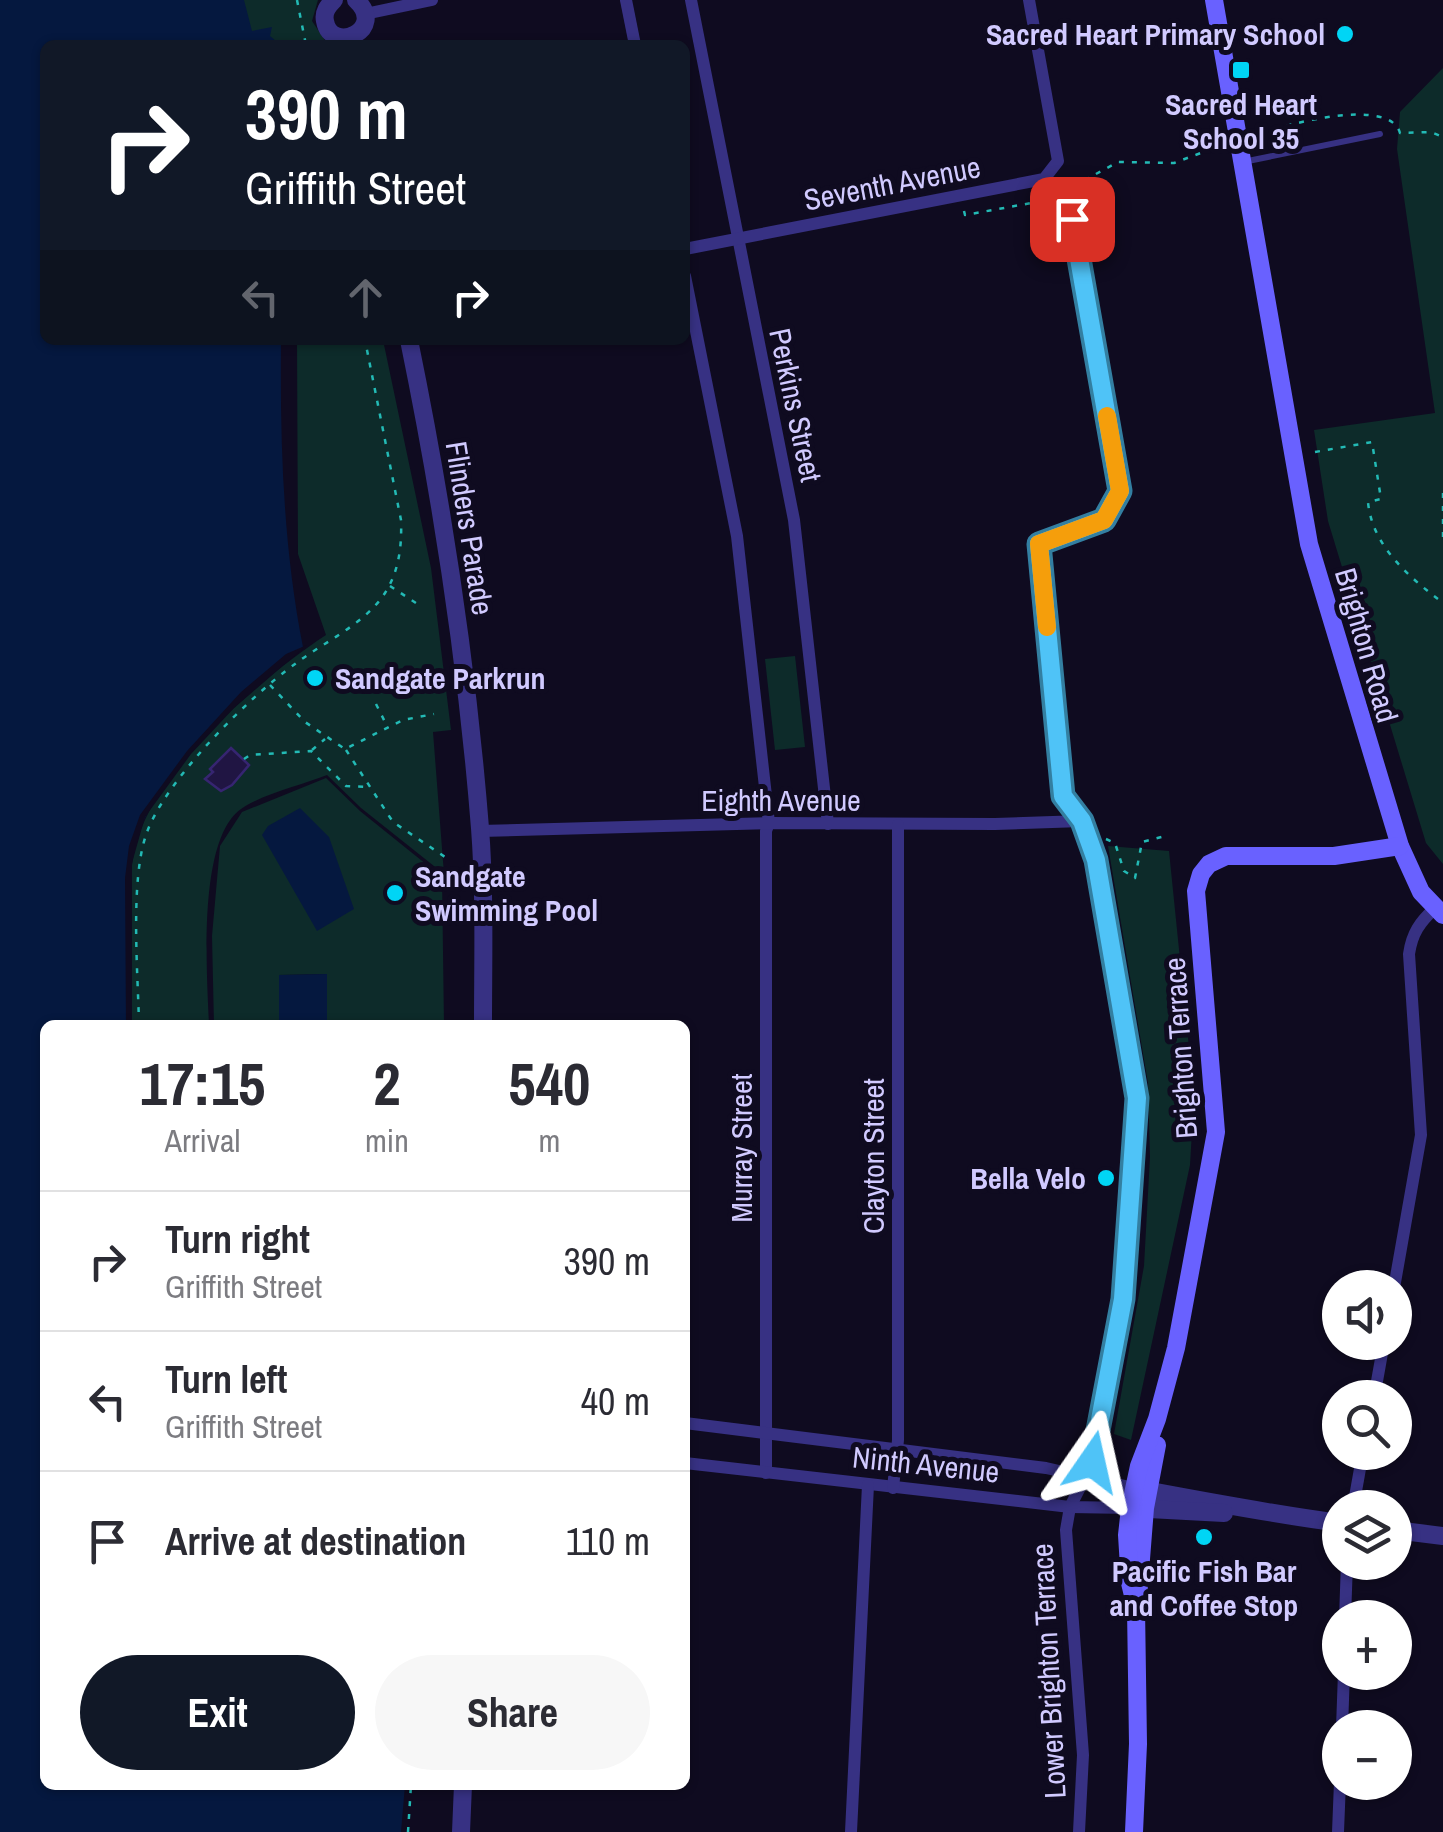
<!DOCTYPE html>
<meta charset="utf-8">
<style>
body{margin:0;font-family:"Archivo Narrow",sans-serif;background:#f7f7f7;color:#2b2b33;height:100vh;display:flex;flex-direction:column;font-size:38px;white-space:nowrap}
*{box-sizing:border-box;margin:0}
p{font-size:32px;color:#7c7c81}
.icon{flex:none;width:55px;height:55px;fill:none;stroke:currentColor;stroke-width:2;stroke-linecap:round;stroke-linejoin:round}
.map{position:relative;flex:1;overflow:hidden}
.panel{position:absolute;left:40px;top:1020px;width:650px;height:770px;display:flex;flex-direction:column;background:#fff;border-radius:15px;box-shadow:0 2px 8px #0004}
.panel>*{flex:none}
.banner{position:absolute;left:40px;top:40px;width:650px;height:305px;border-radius:15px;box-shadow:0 2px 8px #0004;background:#111827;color:#fff;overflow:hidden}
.controls{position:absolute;left:1322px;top:1270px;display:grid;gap:20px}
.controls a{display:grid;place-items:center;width:90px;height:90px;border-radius:50%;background:#fff;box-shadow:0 2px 8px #0004;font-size:50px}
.pin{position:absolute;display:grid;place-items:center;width:85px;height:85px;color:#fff;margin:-42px;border-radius:20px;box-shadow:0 5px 15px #0006}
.me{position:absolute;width:110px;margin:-55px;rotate:11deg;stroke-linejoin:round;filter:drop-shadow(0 0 8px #0008)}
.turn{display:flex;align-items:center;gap:35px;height:210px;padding:0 40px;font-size:45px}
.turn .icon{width:130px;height:130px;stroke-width:2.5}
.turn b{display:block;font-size:70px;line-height:85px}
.lanes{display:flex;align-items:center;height:95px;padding:0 40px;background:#0003;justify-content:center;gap:50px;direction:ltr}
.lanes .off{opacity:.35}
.eta{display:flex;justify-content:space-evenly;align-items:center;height:170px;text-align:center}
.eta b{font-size:60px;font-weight:700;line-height:70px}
.button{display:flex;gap:20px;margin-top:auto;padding:20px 40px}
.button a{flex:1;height:115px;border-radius:60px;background:#111827;color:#fff;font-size:40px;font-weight:700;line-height:115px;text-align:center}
.button a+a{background:#f7f7f7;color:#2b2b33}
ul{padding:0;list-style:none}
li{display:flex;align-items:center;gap:30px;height:140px;padding:0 40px;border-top:2px solid #e1e1e2}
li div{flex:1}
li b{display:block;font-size:38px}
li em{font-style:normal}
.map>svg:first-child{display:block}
</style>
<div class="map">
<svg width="1443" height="1832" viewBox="0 0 1443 1832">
<rect width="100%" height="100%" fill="#0f0b20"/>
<!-- green -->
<g fill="#0d2b2a">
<polygon points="239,0 318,0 312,21 328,45 250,45"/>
<polygon points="1443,68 1443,864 1426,843 1328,521 1314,430 1435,413 1397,149 1400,112"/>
<path d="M297,340H383L431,568L451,730L433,732L444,874L361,808L327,775C302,785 262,794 241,809C197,840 207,975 209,1025H132C131,970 123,902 135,849C152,771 262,677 326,635L298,554Z"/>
<polygon points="795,656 805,747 775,750 765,659"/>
<polygon points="326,778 360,811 442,877 444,1025 327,1025 326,974 279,975 279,1025 214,1025 212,936 220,846 242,812"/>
<polygon points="1108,846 1169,851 1194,1097 1190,1165 1131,1440 1114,1434 1144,1266 1150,1157 1148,1083"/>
</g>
<!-- water -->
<g fill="#05183f">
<path d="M0,0H244L252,31L272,27L270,36L276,41L259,45H45V340H281C280,443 283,546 303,647C243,687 138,791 130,864C124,912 129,975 129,1025H45V1785H405L401,1832H0Z"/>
<polygon points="300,808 329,837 354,909 317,931 262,835 268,826"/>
<polygon points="327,974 327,1025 279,1025 279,975"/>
</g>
<!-- pier -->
<polygon fill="#0f0b20" points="307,645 234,708 191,754 145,817 132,863 132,1025 126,1025 125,878 129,846 140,815 187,751 241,692 286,654"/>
<!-- building -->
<polygon fill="#201543" stroke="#362571" stroke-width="2.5" points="231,748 249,765 232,785 221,791 205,779 213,772 210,769"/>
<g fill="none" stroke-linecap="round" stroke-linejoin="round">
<!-- path -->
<g stroke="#23bab5" stroke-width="2.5" stroke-dasharray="5 8" stroke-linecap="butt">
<polyline points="297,0 306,45"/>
<path d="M1262,134C1288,123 1390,97 1400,133L1431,132L1443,137"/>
<polyline points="964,211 965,215 1048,200 1118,162 1174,163 1222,145"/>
<path d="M1315,452L1372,442L1381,499L1368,502C1372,546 1409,577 1443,603"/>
<polyline points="1443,493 1443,538"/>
<polyline points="390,586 422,607"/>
<polyline points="270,685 305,722 345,749 403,720 434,714"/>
<polyline points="376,704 388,728"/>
<polyline points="312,750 325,739"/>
<polyline points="346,750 393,822 448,859"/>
<polyline points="244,759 250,755 311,751 346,786 369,787"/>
<polyline points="1106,839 1115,843 1124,871 1135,878 1142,842 1165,836"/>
<path d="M139,1025C138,973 130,882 146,835C164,781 249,697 295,664C324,642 365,624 385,593C399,571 402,546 401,520L365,340"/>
<polyline points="408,1832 411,1785"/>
</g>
<!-- service -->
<polyline stroke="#373183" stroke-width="6" points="1243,162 1380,134"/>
<!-- minor -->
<g stroke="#373183" stroke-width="12">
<polyline points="626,0 635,45"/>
<polyline points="691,0 794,520 828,824"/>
<polyline points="365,14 432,0"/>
<polyline points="1072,219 1120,491 1104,519 1039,544 1063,797 1082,821 1096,860 1137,1098 1123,1299 1091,1466 1070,1507 1066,1530 1083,1755 1079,1832"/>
<polyline points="685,249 1044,179 1058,161 1029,0"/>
<polyline points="685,276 737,536 769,823 766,831 766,1473"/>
<polyline points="480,831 769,823 995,824 1082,821"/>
<path d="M1394,1288L1421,1135L1409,954C1412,933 1420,922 1435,908"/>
<polyline points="1374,1398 1384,1342"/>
<polyline points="685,1423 1046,1468 1134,1488"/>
<polyline points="685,1463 1070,1507 1130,1508"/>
<polyline points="893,1488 898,1440 898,825"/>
<polyline points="1353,1508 1363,1452"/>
<polyline points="1345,1618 1347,1562"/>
<polyline points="1342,1728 1344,1672"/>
<polyline points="851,1832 868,1485"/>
<polyline points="1338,1832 1340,1782"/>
</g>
<!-- tertiary -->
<g stroke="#373183" stroke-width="18">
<path d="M334,0C328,6 323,12 325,21C331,55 388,30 356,0"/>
<path d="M409,340C442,501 467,664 480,828C485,893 483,960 483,1025"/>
<path d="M1134,1488C1203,1501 1271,1514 1340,1523"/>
<polyline points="1130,1508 1224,1513"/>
<polyline points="1395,1530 1443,1536"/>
<polyline points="461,1832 463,1785"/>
</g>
<!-- secondary -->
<g stroke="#6961ff" stroke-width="18">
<polyline points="1214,0 1309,544 1400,846 1421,892 1443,915"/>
<polyline points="1138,1597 1145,1508 1157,1445"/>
<polyline points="1134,1832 1138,1744 1136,1608 1130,1583 1127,1535 1130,1508 1139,1466 1157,1419 1176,1348 1216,1132 1196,891 1201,874 1209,864 1226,856 1334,856 1400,846"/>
</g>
</g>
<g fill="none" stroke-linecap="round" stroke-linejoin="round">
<defs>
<polyline id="route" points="1072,219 1120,491 1104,520 1039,544 1063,796 1082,821 1096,860 1137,1098 1123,1299 1092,1462"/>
</defs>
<!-- route casing -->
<use href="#route" stroke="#337fa1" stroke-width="25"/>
<!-- route -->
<use href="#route" stroke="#4fc3f7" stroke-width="18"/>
<!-- slow -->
<polyline stroke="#f59e0b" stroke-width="18" points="1047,627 1039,544 1104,520 1120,491 1107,416"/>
</g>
<!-- markers -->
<g fill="#00d5f5" stroke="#0f0b20" stroke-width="4">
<circle cx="1345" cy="34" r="10"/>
<rect x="1231" y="60" width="20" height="20" rx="5"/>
<circle cx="315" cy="678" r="10"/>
<circle cx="395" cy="893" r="10"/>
<circle cx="1106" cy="1178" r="10"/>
<circle cx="1204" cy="1537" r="10"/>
</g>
<g text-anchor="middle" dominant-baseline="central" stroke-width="10" stroke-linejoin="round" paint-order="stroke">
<!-- poi labels -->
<g font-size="30" font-weight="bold" fill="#d1caff" stroke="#0f0b20" text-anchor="end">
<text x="1325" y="34">Sacred Heart Primary School</text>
<text x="1241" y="104" text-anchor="middle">Sacred Heart<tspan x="1241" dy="34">School 35</tspan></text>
<text x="335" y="678" text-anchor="start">Sandgate Parkrun</text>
<text x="415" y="876" text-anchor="start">Sandgate<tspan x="415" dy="34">Swimming Pool</tspan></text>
<text x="1086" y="1178">Bella Velo</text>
<text x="1204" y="1571" text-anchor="middle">Pacific Fish Bar<tspan x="1204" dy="34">and Coffee Stop</tspan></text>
</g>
<!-- street labels -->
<g font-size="30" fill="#d1caff" stroke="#0f0b20">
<text transform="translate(892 183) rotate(-11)">Seventh Avenue</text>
<text transform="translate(796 405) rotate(78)">Perkins Street</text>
<text transform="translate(470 528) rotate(81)">Flinders Parade</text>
<text transform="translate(1367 645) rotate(74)">Brighton Road</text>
<text x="781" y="800">Eighth Avenue</text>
<text transform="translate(1180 1048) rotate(-94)">Brighton Terrace</text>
<text transform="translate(741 1148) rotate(-90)">Murray Street</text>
<text transform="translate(873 1156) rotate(-90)">Clayton Street</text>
<text transform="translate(926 1464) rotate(6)">Ninth Avenue</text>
<text transform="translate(1048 1671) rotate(-93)">Lower Brighton Terrace</text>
</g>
</g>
</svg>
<div class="controls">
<a><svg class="icon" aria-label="sound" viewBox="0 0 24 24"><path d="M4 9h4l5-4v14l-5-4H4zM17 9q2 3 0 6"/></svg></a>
<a><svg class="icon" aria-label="search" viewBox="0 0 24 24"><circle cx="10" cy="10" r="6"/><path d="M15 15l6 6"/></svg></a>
<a><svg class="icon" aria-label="layers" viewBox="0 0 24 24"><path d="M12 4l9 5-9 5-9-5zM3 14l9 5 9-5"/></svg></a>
<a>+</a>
<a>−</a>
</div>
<div class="pin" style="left:1072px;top:219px;background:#d93025"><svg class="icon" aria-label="arrive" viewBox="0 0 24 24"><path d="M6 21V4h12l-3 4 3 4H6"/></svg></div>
<svg class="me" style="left:1092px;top:1462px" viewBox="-20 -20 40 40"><path d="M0-17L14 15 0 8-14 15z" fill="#4fc3f7" stroke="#fff" stroke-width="4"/></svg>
<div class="banner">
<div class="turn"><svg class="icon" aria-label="right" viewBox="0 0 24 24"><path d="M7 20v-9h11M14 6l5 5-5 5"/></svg><div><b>390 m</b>Griffith Street</div></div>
<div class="lanes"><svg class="icon off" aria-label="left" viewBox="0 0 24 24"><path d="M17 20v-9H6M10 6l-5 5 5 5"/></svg><svg class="icon off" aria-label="ahead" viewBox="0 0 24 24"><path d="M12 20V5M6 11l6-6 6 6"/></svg><svg class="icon" aria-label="right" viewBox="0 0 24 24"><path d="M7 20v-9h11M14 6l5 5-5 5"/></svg></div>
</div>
<section class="panel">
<div class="eta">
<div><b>17:15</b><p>Arrival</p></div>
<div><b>2</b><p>min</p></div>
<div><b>540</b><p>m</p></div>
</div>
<ul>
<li><svg class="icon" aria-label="right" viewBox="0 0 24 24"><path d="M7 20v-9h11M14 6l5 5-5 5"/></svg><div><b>Turn right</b><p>Griffith Street</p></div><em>390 m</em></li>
<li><svg class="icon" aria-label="left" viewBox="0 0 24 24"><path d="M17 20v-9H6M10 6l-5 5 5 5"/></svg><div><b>Turn left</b><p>Griffith Street</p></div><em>40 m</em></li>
<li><svg class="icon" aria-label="arrive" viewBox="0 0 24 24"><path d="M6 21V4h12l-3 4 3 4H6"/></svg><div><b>Arrive at destination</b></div><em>110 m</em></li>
</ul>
<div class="button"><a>Exit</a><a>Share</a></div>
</section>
</div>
